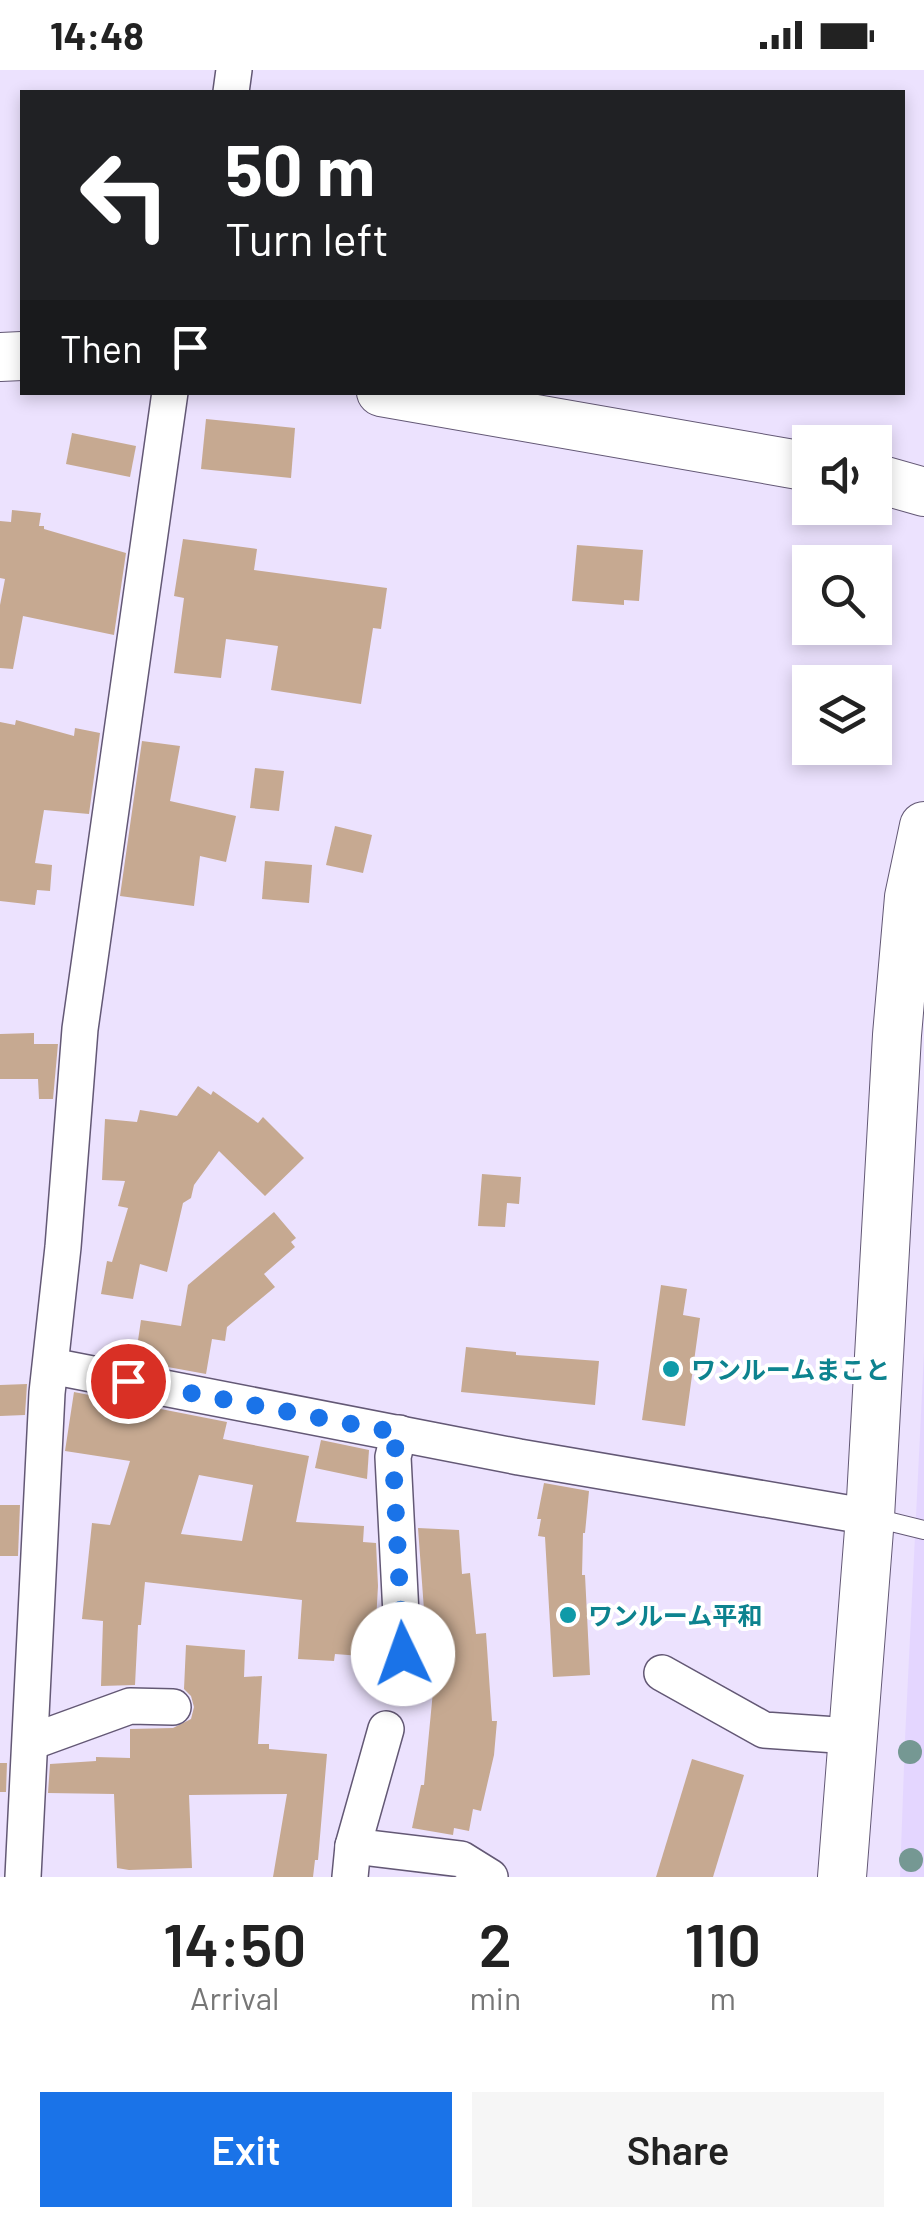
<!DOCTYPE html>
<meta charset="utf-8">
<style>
body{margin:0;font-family:Barlow,"Noto Sans JP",sans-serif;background:#f6f6f6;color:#222;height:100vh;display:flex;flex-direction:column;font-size:38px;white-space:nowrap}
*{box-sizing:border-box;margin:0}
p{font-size:32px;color:#767676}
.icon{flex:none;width:55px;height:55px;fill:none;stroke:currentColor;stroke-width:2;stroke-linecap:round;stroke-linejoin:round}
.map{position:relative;height:1807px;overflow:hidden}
.drawer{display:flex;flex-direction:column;background:#fff;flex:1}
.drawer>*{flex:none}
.banner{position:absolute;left:20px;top:20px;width:885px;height:305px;border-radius:0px;box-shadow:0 5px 15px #0003;background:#202124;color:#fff;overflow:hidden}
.tools{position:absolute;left:792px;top:355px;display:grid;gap:20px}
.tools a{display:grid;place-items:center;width:100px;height:100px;border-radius:0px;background:#fff;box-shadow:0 5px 15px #0003;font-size:50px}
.pin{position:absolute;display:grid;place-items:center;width:85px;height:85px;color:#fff;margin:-42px;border:5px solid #fff;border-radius:50%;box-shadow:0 2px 10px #0007}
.me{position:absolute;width:110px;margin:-55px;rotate:357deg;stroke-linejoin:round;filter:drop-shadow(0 0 8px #0008)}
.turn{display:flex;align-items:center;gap:35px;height:210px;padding:0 40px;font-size:45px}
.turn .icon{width:130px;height:130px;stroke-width:2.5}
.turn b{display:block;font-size:70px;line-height:85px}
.then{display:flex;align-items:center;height:95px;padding:0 40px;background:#0003;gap:20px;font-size:38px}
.eta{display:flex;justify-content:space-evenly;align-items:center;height:170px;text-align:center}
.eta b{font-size:60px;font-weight:600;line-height:70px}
.action{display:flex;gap:20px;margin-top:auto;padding:20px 40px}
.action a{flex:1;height:115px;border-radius:0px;background:#1a73e8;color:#fff;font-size:40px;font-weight:600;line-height:115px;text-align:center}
.action a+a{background:#f6f6f6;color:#222}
.status{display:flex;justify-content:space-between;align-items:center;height:70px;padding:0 50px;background:#fff;direction:ltr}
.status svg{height:28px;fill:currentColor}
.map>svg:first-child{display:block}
</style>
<div class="status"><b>14:48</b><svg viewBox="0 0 49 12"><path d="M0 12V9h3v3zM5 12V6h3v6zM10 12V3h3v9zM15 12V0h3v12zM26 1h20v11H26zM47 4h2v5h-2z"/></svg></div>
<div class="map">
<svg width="924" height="1807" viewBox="0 0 924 1807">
<rect width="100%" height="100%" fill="#ece2fe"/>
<!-- built -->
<polygon fill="#e4d6ff" points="924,1283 924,1807 900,1807 905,1669"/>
<!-- building -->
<g fill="#c6a991" fill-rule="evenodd">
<polygon points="206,349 295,358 291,408 201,399"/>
<polygon points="72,363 136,376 130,407 66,394"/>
<polygon points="12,440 41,443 39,456 44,456 44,459 126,483 114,565 23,546 13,599 0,598 0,535 5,509 0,508 0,451 11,452"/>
<polygon points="183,469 257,479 254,500 387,518 381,559 373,558 361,634 271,620 278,576 226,569 221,608 174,603 184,528 174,526"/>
<polygon points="577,475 643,480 639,531 624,530 624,535 572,531"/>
<polygon points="16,650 74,666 75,658 100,663 89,744 44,740 35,793 52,795 50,821 37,820 35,835 0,831 0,652 15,655"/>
<polygon points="142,671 180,676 170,731 236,746 226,792 200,786 194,836 120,826"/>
<polygon points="255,698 284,701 279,741 250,738"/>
<polygon points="335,756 372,765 363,803 326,795"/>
<polygon points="265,791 312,795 309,833 262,829"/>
<polygon points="34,963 34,974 58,974 53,1029 39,1029 38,1009 0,1009 0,964"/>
<polygon points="198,1016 211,1025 213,1021 258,1053 263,1047 304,1088 265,1126 219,1081 194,1115 191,1128 183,1133 167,1202 140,1194 133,1229 101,1224 107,1191 112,1192 128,1138 118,1136 125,1111 102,1110 105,1049 137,1052 140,1040 177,1046"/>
<polygon points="482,1104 521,1107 519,1134 507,1133 505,1157 478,1156"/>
<polygon points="274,1142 296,1168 291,1172 295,1177 264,1204 275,1217 227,1257 225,1271 212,1269 206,1304 135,1291 141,1250 181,1256 188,1215"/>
<polygon points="661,1215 687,1219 683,1245 700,1248 685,1356 642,1350"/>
<polygon points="466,1277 516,1282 516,1285 599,1291 595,1335 461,1322"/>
<polygon points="27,1314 25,1345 0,1346 0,1315"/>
<path d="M74,1322L227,1352L223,1369L309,1386L296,1452L364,1456L363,1472L376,1473L378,1516L374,1587L335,1584L334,1591L298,1589L302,1530L145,1512L141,1555H138L135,1615L101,1616L103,1551L82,1549L92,1453L110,1455L130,1391L65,1381ZM199,1405L253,1415L242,1471L181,1464Z"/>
<polygon points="321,1370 369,1380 367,1409 315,1398"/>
<polygon points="544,1413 589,1421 585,1463 583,1463 582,1505 585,1505 590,1605 553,1607 545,1467 538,1466 541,1449 537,1449"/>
<polygon points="0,1435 20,1435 18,1486 0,1486"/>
<polygon points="418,1458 459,1460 462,1504 470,1503 476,1564 486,1563 492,1651 497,1651 494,1685 481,1741 473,1739 469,1761 454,1758 453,1765 412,1758 421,1715 424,1715 434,1611 423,1612 423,1568 426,1567"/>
<polygon points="186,1575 245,1580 244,1607 262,1606 258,1674 269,1674 269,1679 327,1684 318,1790 315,1790 313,1807 273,1807 287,1724 189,1725 192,1798 129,1800 117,1798 114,1724 48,1723 50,1694 96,1691 96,1687 130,1688 130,1659 173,1658 191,1649 194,1637 191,1626 184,1619"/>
<polygon points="692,1689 744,1705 713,1807 656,1807"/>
<polygon points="0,1693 7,1693 6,1722 0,1722"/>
</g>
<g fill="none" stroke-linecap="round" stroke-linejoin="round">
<defs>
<polyline id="lane" points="871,1447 924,1460"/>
<g id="street">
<polyline points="231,22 234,0"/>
<polyline points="51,1296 519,1387 870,1447"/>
<polyline points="399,1363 393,1387 403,1584"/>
<polyline points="662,1603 764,1660 851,1666"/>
<polyline points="31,1672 130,1636 173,1637"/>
<polyline points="353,1776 461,1789 490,1807"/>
<polyline points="23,1807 47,1323 63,1177 80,959 170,322"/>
<polyline points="350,1807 353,1776 386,1659"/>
</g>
<g id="secondary">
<polyline points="0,287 22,286"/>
<polyline points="381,322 810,397"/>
<polyline points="875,408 924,422"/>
<polyline points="842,1807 870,1447 897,965 909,827 924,756"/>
</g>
</defs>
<!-- lane casing -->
<use href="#lane" stroke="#635875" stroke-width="20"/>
<!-- street casing -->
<use href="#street" stroke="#635875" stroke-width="38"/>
<!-- secondary casing -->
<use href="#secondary" stroke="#635875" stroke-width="50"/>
<!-- lane -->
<use href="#lane" stroke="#fff" stroke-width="18"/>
<!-- street -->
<use href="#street" stroke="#fff" stroke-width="35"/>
<!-- secondary -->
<use href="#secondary" stroke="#fff" stroke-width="48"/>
</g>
<!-- trees -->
<g fill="#759893">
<circle cx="910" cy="1682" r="12"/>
<circle cx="911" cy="1790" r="12"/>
</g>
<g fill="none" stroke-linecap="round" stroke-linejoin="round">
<!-- route -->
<polyline stroke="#1a73e8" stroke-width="18" stroke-dasharray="0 32.4" points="128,1311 399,1363 393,1387 403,1584"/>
</g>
<!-- markers -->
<g fill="#0f9aa8" stroke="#fff" stroke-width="4">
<circle cx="671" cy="1299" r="10"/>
<circle cx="568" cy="1545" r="10"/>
</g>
<g text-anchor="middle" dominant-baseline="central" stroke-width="8" stroke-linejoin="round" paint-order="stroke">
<!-- culture labels -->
<g font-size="25" font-weight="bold" fill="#0d838f" stroke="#fff" text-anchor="start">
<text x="691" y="1299">ワンルームまこと</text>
<text x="588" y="1545">ワンルーム平和</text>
</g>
</g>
</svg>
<div class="tools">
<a><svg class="icon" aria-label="sound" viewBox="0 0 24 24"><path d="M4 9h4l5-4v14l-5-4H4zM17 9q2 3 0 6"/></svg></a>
<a><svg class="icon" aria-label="search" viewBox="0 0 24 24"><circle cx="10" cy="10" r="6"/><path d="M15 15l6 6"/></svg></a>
<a><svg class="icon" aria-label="layers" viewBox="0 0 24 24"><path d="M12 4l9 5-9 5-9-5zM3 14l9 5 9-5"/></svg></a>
</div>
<div class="pin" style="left:128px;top:1311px;background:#d93025"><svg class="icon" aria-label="arrive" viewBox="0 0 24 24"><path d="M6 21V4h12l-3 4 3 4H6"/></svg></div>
<svg class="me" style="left:403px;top:1584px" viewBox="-20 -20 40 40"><circle r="19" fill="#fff"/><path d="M0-13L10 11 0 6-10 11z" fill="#1a73e8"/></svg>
<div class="banner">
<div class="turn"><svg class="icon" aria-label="left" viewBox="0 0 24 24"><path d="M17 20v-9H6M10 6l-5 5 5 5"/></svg><div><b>50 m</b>Turn left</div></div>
<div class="then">Then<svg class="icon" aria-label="arrive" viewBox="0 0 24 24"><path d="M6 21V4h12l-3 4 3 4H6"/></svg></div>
</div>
</div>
<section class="drawer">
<div class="eta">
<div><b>14:50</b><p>Arrival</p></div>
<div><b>2</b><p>min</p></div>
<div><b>110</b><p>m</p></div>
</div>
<div class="action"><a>Exit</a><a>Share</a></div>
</section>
